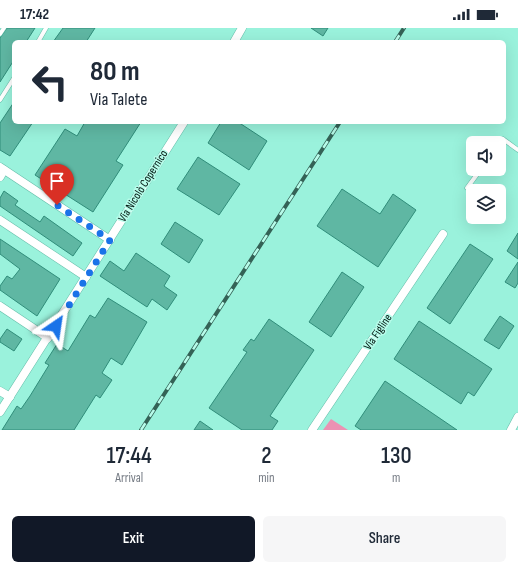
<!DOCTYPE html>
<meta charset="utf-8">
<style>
body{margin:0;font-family:"Sofia Sans Condensed",sans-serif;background:#f6f6f7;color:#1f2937;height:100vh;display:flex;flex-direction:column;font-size:15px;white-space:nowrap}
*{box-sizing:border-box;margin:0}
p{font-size:13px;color:#747a83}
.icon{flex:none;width:22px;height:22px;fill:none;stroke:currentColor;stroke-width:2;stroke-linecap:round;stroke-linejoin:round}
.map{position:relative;height:402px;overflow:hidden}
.sheet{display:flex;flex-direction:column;background:#fff;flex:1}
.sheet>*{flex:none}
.top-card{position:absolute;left:12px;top:12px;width:494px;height:84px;border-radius:6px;box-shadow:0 4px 16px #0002;background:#fff;color:#1f2937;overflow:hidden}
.controls{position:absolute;left:466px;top:108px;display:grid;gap:8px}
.controls a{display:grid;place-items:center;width:40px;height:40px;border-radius:6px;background:#fff;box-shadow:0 4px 16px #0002;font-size:20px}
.pin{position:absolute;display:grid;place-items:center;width:34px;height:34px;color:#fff;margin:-41px -17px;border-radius:50% 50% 50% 0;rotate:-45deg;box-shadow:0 0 4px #0007}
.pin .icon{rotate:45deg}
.me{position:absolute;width:44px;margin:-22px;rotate:32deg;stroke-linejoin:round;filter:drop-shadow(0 0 3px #0008)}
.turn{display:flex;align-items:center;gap:14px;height:84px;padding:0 12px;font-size:18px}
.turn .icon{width:52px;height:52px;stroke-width:2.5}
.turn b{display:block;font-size:28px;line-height:34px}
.eta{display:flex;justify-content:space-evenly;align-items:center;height:68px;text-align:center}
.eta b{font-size:24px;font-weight:600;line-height:28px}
.primary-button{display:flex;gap:8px;margin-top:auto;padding:8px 12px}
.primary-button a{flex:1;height:46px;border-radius:6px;background:#111827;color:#fff;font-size:16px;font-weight:600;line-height:46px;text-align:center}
.primary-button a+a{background:#f6f6f7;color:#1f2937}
.status{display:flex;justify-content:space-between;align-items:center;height:28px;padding:0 20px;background:#fff;direction:ltr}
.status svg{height:11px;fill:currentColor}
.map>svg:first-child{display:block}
</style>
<div class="status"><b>17:42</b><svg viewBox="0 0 49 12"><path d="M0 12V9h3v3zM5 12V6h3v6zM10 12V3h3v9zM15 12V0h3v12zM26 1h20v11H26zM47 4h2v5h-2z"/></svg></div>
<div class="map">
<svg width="518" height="402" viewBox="0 0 518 402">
<rect width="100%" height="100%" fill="#9af2dc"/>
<!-- green -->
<polygon fill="#eb92b3" points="331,391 348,402 323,402"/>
<!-- building -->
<g fill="#5fb7a3" stroke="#308d7a">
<polygon points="7,0 35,0 26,14 14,14 14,32 0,54 0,10"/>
<polygon points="63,0 95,0 86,14 53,14"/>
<polygon points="311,0 328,0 323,8"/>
<polygon points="14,74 14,94 33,94 10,128 0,122 0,95"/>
<polygon points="85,94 141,94 116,133 123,137 93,184 35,147 65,101 77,108"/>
<polygon points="221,94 238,94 267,113 249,142 208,115"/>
<polygon points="198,129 240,156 219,187 177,161"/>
<polygon points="342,161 380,186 393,166 416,182 378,239 317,198"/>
<polygon points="4,163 18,173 15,177 40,194 44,188 82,215 73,228 0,178 0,170"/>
<polygon points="175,194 203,212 189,235 161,216"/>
<polygon points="518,205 518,231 507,223"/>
<polygon points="0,211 60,251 37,288 0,262 0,258 7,248 12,251 20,241 0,226"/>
<polygon points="470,216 493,231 450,296 427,280"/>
<polygon points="136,225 170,248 164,258 177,267 167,282 152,271 147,279 100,248 110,233 124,243"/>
<polygon points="518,234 518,255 515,260 505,254"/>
<polygon points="342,244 364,259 331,309 309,294"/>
<polygon points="108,270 147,294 122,337 111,330 102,345 112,352 100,370 96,367 74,402 2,402 17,378 21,381 30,368 49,337 45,335 57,316 68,323 90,287 95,290"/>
<polygon points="500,288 514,298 499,321 484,312"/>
<polygon points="269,291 314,322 270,388 278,393 272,402 242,402 209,380 247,324 243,322 251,311 254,313"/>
<polygon points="419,293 492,341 474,368 468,364 461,376 394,331"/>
<polygon points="7,301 22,311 14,323 0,314 0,311"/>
<polygon points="385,353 457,402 361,402 355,398"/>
<polygon points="200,393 213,402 194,402"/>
</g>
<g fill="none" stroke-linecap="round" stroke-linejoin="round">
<defs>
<g id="lane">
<polyline points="0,6 4,0"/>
<polyline points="38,14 46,0"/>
<polyline points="0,72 14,50"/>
<polyline points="499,117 503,111 518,122"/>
<polyline points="467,160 481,141"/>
</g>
<g id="street">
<polyline points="234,14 242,0"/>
<polyline points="0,139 110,212"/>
<polyline points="0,149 4,142"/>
<polyline points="0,192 86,249"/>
<polyline points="0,278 48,310"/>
<polyline points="0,363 10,369"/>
<polyline points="0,384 184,94"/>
<polyline points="312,402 443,206"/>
<polyline points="511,402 518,389"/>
</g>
</defs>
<!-- lane casing -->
<use href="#lane" stroke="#66beaa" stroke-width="5"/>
<!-- street casing -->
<use href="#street" stroke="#66beaa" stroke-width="9"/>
<!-- lane -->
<use href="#lane" stroke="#fff" stroke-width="4"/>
<!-- street -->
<use href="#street" stroke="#fff" stroke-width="8"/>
<defs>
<g id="rail">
<polyline points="395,14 404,0"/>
<polyline points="141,402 340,94"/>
</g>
</defs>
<!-- rail casing -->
<use href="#rail" stroke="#346256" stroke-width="4"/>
<!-- rail -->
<use href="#rail" stroke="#b7fcea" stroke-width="2.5" stroke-dasharray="8" stroke-linecap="butt"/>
</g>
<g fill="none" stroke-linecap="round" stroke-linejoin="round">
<!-- route -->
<polyline stroke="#1a73e8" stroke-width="7" stroke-dasharray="0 12.6" points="56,298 110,212 57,177"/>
</g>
<g text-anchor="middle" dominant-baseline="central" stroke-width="3" stroke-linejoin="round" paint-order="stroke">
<!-- street labels -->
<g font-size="12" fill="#001711" stroke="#b7fcea">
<text transform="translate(143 158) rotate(-58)">Via Nicolò Copernico</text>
<text transform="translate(378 304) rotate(-56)">Via Figline</text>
</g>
</g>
</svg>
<div class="controls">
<a><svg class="icon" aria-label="sound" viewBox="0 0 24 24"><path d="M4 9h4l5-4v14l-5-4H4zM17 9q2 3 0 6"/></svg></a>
<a><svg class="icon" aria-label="layers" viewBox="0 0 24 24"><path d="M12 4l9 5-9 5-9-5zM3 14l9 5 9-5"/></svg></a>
</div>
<div class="pin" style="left:57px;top:177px;background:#d93025"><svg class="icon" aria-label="arrive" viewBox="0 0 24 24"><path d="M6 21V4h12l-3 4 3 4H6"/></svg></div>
<svg class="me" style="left:56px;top:298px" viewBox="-20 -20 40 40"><path d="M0-17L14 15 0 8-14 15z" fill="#1a73e8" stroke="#fff" stroke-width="4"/></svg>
<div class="top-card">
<div class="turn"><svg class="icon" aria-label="left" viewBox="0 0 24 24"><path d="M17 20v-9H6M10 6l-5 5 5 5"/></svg><div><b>80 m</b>Via Talete</div></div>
</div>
</div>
<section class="sheet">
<div class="eta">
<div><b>17:44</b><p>Arrival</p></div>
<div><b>2</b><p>min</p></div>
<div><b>130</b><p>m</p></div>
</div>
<div class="primary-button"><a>Exit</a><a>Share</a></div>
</section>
